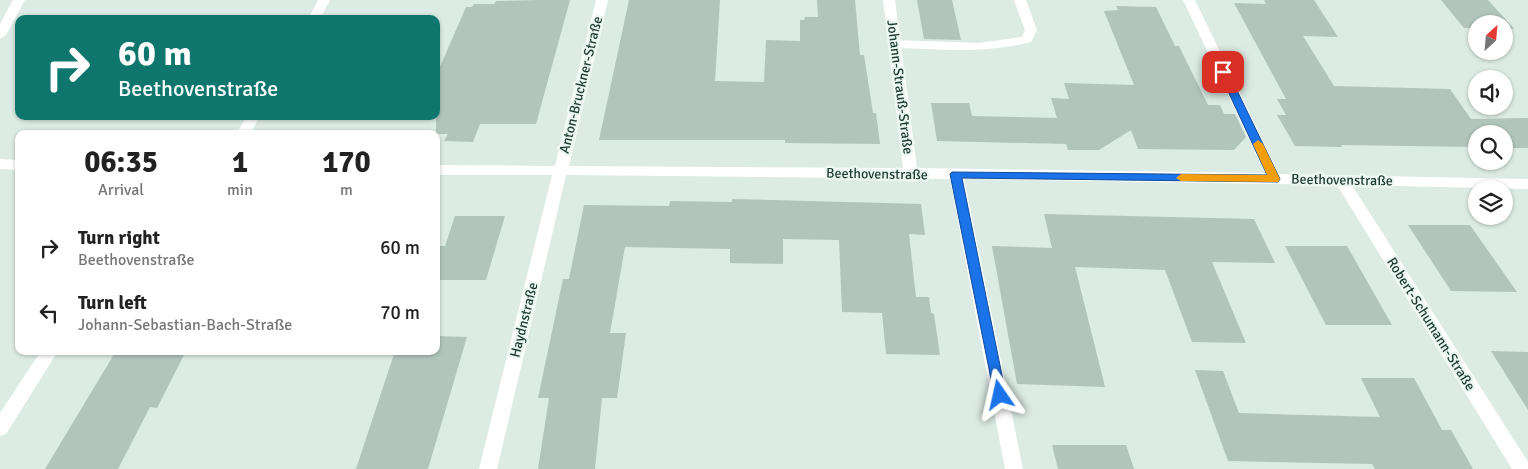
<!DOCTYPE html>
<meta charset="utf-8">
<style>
body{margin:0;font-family:Signika,sans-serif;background:#f6f6f6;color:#222;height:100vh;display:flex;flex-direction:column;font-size:19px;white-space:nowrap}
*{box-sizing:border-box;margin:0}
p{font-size:16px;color:#767676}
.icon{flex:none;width:28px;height:28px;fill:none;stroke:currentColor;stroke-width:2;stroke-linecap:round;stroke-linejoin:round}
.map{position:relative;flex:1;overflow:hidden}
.panel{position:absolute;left:15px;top:130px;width:425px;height:225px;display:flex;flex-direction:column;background:#fff;border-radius:10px;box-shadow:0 1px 4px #0004}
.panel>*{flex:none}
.hud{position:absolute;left:15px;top:15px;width:425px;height:105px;border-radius:10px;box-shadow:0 1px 4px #0004;background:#0f766e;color:#fff;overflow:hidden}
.needle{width:32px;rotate:26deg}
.buttons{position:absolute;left:1468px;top:15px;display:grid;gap:10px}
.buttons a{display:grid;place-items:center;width:45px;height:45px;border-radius:50%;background:#fff;box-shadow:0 1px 4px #0004;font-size:25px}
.pin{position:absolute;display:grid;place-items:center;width:42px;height:42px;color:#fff;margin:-21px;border-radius:10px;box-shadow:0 2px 8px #0006}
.me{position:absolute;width:55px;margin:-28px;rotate:349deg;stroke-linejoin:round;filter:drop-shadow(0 0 4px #0008)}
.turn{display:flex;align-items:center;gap:18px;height:105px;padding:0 20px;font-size:22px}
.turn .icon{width:65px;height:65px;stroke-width:2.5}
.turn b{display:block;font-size:35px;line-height:42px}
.eta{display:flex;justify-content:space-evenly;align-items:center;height:85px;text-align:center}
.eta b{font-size:30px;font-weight:700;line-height:35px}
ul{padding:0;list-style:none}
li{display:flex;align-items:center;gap:15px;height:65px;padding:0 20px}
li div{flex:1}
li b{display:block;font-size:19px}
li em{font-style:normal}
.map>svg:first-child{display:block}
</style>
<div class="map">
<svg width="1528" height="469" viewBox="0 0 1528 469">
<rect width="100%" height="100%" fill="#dcebe4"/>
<!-- building -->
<g fill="#b1c5bd">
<polygon points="538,0 570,0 536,124 480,124 473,142 444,141 448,134 436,134 436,76 466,7 472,7 474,4 494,4 496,1"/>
<polygon points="629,0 720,0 715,81 764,82 766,40 800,41 800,20 804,20 805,17 818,17 817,0 855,0 860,55 864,55 873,113 876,113 880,144 785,143 785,140 599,140"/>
<polygon points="917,0 952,0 961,40 924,39"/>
<polygon points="1264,0 1314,0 1338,37 1303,36 1334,86 1450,89 1471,119 1528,118 1528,148 1504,148 1504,134 1476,134 1476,147 1341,145 1342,147 1295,146 1277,115 1286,115 1277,99 1286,99 1234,3 1266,4"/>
<polygon points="1441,0 1488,0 1514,29 1504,29 1504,24 1476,24 1476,28 1464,28"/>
<polygon points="1116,6 1156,7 1175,46 1179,46 1208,105 1220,105 1224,114 1235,114 1246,137 1234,150 1138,149 1131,130 1099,150 1068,150 1066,144 937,141 931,103 969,103 972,116 1057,118 1051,98 1069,99 1064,83 1134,85 1104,11 1118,10"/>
<polygon points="732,199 921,204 925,235 909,234 916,297 929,297 931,313 934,314 940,355 886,354 882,313 842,312 839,240 783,239 783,264 730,263 730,249 625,247 610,333 626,333 617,398 602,398 595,469 538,469 549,398 538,398 563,279 569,279 584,205 669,206 670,201 732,202"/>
<polygon points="1044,214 1254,219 1275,263 1212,262 1246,343 1192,342 1165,270 1075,267 1105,387 1017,384 992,246 1052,248"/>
<polygon points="455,216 505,216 486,280 436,280 436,246 445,246"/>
<polygon points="1408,225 1470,225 1517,292 1451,291"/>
<polygon points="1285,246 1347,246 1392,325 1326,325"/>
<polygon points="436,336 467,337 428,469 356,469 395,351 436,351"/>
<polygon points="116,351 186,351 157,408 150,407 118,469 45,469"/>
<polygon points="1491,351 1528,352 1528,410"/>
<polygon points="1195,370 1223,371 1239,413 1380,417 1361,378 1414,378 1442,430 1451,430 1473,469 1375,469 1372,464 1228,461"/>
<polygon points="1052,445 1126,445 1134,469 1058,469"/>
</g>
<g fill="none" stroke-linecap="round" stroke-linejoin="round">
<!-- lane -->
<path fill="#fff" fill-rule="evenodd" d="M1014,0H1026L1037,30L1031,42C986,54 941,49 894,48L888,44L894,40L979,43L1022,37L1025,30Z"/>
<!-- street -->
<g fill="#fff" fill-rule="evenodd">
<polygon points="13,0 25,0 6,35 0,39 0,24"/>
<polygon points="318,0 330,0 320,19 308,19"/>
<polygon points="596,0 608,0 569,166 903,168 883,0 895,0 917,168 1265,173 1183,0 1195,0 1279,174 1528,179 1528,189 1352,185 1528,462 1528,469 1512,469 1337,185 964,179 1023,469 1005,469 950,179 566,175 497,469 479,469 552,175 436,175 436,165 555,166"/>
<polygon points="247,116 260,116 250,134 236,134"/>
<polygon points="0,159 19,160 19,170 0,169"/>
<polygon points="41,351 58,351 6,434 0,436 0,413"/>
</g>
</g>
<!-- route -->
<polygon fill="#1a73e8" stroke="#114b97" points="1223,69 1228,72 1280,179 1278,182 962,178 1006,395 1004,399 1000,401 995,399 950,174 952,172 1267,175 1219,72"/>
<!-- slow -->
<polygon fill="#f59e0b" points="1258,140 1263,144 1280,179 1278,182 1181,181 1176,178 1181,174 1267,175 1253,144"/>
<g text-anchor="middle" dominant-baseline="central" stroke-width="5" stroke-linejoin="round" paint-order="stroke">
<!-- street labels -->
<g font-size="14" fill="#1c3b32" stroke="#edf7f2">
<text transform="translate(581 85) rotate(-76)">Anton-Bruckner-Straße</text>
<text transform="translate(900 87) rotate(83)">Johann-Strauß-Straße</text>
<text transform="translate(877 174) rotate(1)">Beethovenstraße</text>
<text transform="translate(1342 180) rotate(1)">Beethovenstraße</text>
<text transform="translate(524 320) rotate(-76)">Haydnstraße</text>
<text transform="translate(1431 324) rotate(58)">Robert-Schumann-Straße</text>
</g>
</g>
</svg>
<div class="buttons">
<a><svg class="needle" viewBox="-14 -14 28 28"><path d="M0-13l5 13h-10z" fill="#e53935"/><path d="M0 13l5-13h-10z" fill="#767676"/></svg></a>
<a><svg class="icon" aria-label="sound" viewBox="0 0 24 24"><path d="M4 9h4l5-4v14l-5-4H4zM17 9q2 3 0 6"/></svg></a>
<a><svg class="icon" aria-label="search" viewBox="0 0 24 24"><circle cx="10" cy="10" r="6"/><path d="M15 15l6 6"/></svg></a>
<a><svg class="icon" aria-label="layers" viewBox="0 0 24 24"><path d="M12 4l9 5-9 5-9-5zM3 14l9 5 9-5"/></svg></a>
</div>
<div class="pin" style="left:1223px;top:72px;background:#d93025"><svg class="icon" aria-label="arrive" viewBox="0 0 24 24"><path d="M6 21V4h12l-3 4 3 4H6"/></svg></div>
<svg class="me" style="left:1000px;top:395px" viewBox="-20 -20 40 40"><path d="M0-17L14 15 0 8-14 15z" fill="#1a73e8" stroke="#fff" stroke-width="4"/></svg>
<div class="hud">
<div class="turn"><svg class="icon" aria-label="right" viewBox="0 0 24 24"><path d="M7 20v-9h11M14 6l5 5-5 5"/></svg><div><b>60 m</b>Beethovenstraße</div></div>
</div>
<section class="panel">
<div class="eta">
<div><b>06:35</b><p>Arrival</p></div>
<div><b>1</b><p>min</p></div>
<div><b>170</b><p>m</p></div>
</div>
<ul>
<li><svg class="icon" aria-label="right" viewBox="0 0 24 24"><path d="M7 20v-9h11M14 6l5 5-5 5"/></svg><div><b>Turn right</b><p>Beethovenstraße</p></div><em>60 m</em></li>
<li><svg class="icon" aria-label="left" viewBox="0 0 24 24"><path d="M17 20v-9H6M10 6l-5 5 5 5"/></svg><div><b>Turn left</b><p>Johann-Sebastian-Bach-Straße</p></div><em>70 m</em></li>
</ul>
</section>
</div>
